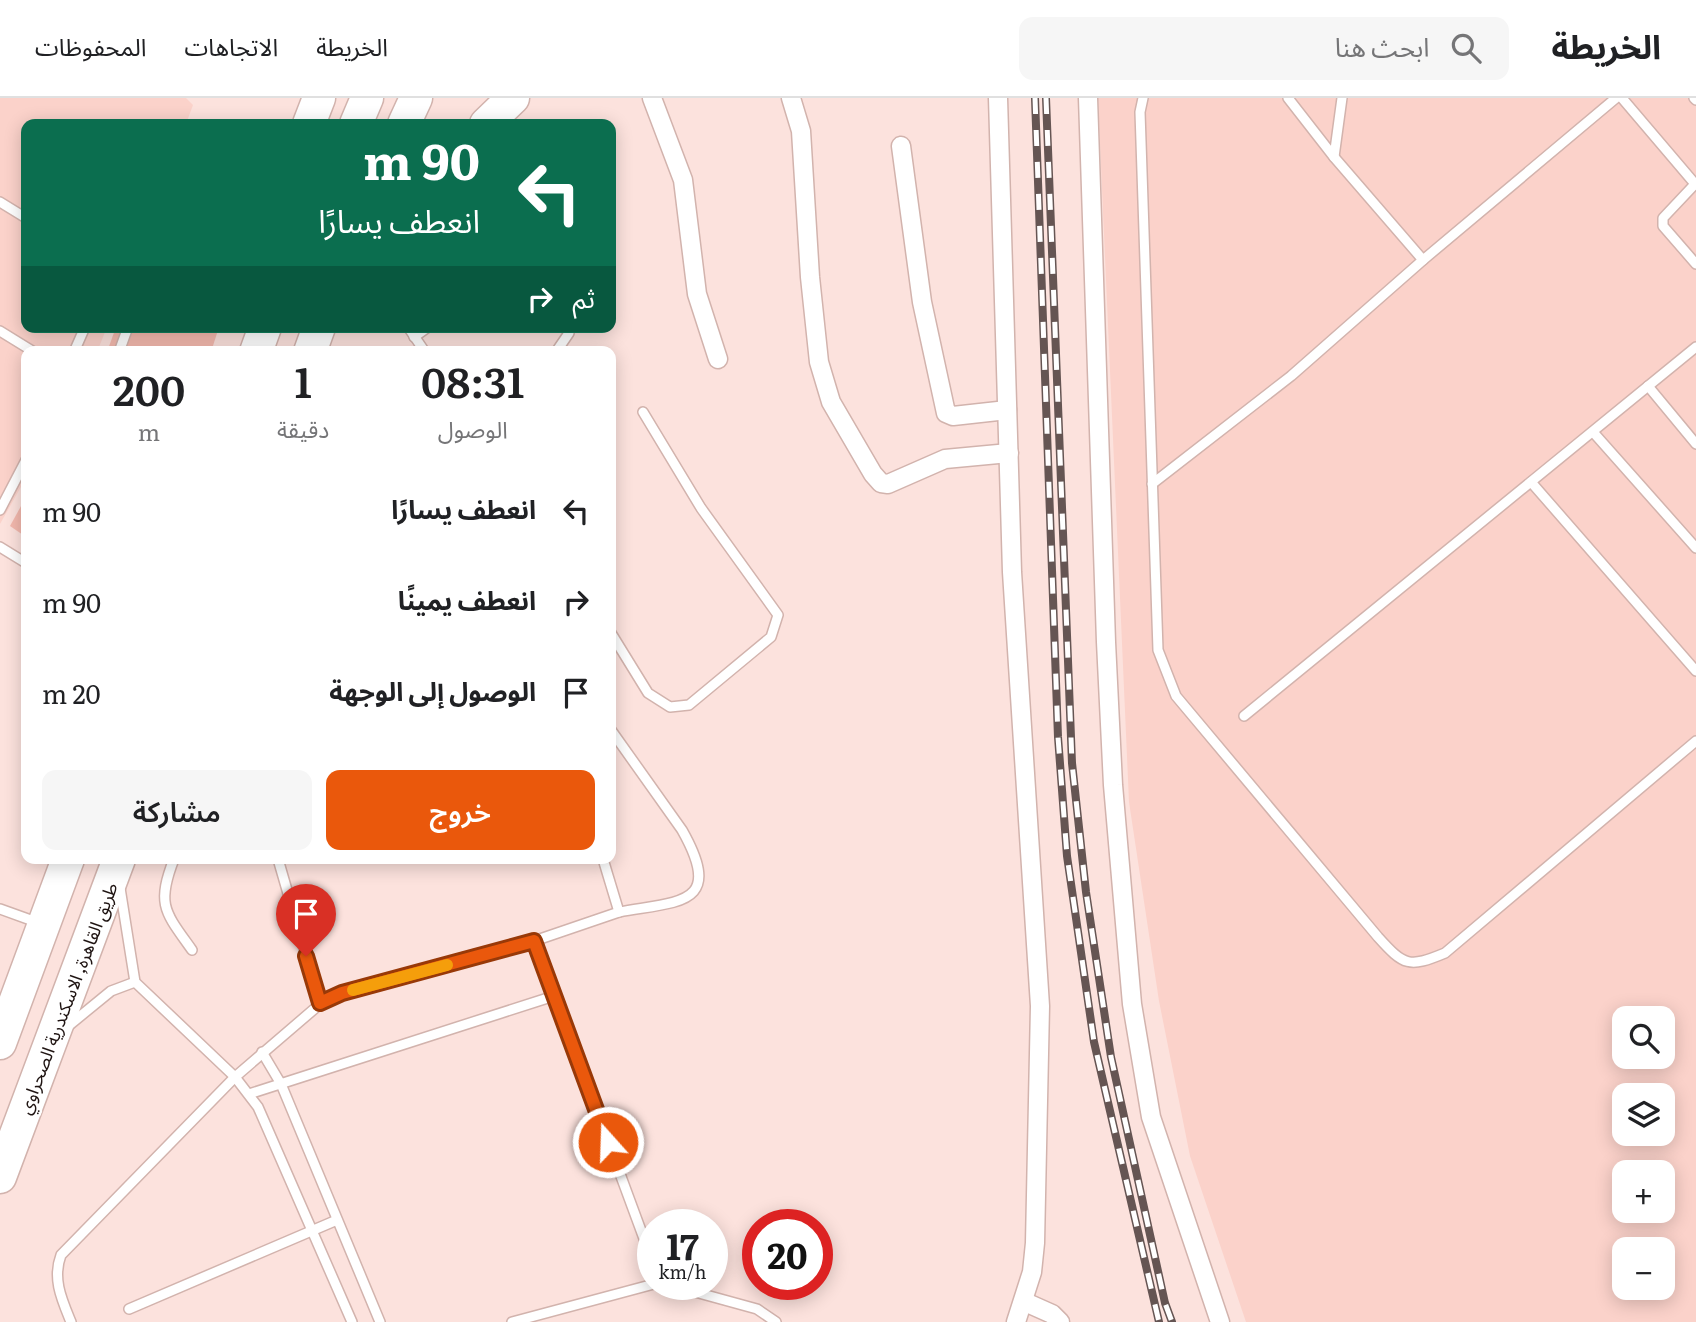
<!DOCTYPE html>
<html lang="ar">
<meta charset="utf-8">
<style>
body{margin:0;font-family:Literata,"Noto Sans Arabic",serif;background:#f6f6f6;color:#202124;direction:rtl;height:100vh;display:flex;flex-direction:column;font-size:26px;white-space:nowrap}
*{box-sizing:border-box;margin:0}
p{font-size:23px;color:#757577}
.icon{flex:none;width:38px;height:38px;fill:none;stroke:currentColor;stroke-width:2;stroke-linecap:round;stroke-linejoin:round}
.map{position:relative;flex:1;overflow:hidden;direction:ltr}
.drawer{position:absolute;left:21px;top:248px;width:595px;height:518px;display:flex;flex-direction:column;background:#fff;border-radius:14px;box-shadow:0 4px 18px #0003;direction:rtl}
.drawer>*{flex:none}
.guide{position:absolute;left:21px;top:21px;width:595px;height:214px;border-radius:14px;box-shadow:0 4px 18px #0003;direction:rtl;background:#0b6e4f;color:#fff;overflow:hidden}
.buttons{position:absolute;left:1612px;top:908px;display:grid;gap:14px}
.buttons a{display:grid;place-items:center;width:63px;height:63px;border-radius:14px;background:#fff;box-shadow:0 4px 18px #0003;font-size:35px}
.speed{position:absolute;left:637px;top:1111px;display:flex;gap:14px;font-size:35px;font-weight:700;text-align:center}
.speed>*{display:grid;place-content:center;width:91px;height:91px;border-radius:50%;background:#fff;box-shadow:0 4px 18px #0003;line-height:1}
.speed small{font-size:18px;font-weight:400}
.speed .limit{border:10px solid #d22;background:#fff;color:#111}
.pin{position:absolute;display:grid;place-items:center;width:60px;height:60px;color:#fff;margin:-72px -30px;border-radius:50% 50% 50% 0;rotate:-45deg;box-shadow:0 0 7px #0007}
.pin .icon{rotate:45deg}
.me{position:absolute;width:77px;margin:-38px;rotate:340deg;stroke-linejoin:round;filter:drop-shadow(0 0 5px #0008)}
.turn{display:flex;align-items:center;gap:24px;height:147px;padding:0 21px;font-size:32px}
.turn .icon{width:91px;height:91px;stroke-width:2.5}
.turn b{display:block;font-size:49px;line-height:60px}
.then{display:flex;align-items:center;height:66px;padding:0 21px;background:#0003;gap:14px;font-size:26px}
.eta{display:flex;justify-content:space-evenly;align-items:center;height:119px;text-align:center}
.eta b{font-size:42px;font-weight:600;line-height:49px}
.action{display:flex;gap:14px;margin-top:auto;padding:14px 21px}
.action a{flex:1;height:80px;border-radius:14px;background:#ea580c;color:#fff;font-size:28px;font-weight:600;line-height:80px;text-align:center}
.action a+a{background:#f6f6f6;color:#202124}
ul{padding:0;list-style:none}
li{display:flex;align-items:center;gap:21px;height:91px;padding:0 21px}
li div{flex:1}
li b{display:block;font-size:26px}
li em{font-style:normal}
header{display:flex;align-items:center;gap:42px;box-sizing:border-box;height:98px;padding:0 35px;background:#fff;border-bottom:2px solid #e0e0e0}
header strong{font-size:33px}
nav{display:flex;gap:38px;margin-inline-start:auto;font-size:24px}
.search{width:490px;height:63px;background:#f6f6f6;display:flex;align-items:center;gap:18px;box-sizing:border-box;padding:0 24px;border-radius:14px;color:#757577;font-size:26px}
.map>svg:first-child{display:block}
</style>
<header>
<strong>الخريطة</strong>
<div class="search"><svg class="icon" aria-label="search" viewBox="0 0 24 24"><circle cx="10" cy="10" r="6"/><path d="M15 15l6 6"/></svg>ابحث هنا</div>
<nav><a>الخريطة</a><a>الاتجاهات</a><a>المحفوظات</a></nav>
</header>
<div class="map">
<svg width="1696" height="1224" viewBox="0 0 1696 1224">
<rect width="100%" height="100%" fill="#fce2dd"/>
<!-- built -->
<g fill="#fbd2ca" fill-rule="evenodd">
<polygon points="0,0 186,0 193,7 186,26 26,26 26,229 107,229 97,254 26,254 26,380 0,426"/>
<path d="M1098,0H1696V1224H1246L1190,1058L1159,903L1129,704ZM1624,920H1662V959H1624ZM1624,998H1662V1036H1624ZM1624,1074H1662V1113H1624ZM1624,1152H1662V1190H1624Z"/>
</g>
<!-- green -->
<g fill="#f4b9ae">
<polygon points="116,229 219,229 211,254 107,254"/>
<polygon points="26,399 26,439 10,428"/>
</g>
<g fill="none" stroke-linecap="round" stroke-linejoin="round">
<defs>
<g id="lane">
<path d="M1143,0L1140,14L1158,552L1176,598L1378,839C1404,868 1409,870 1445,855L1696,643"/>
<polyline points="1288,0 1334,59 1423,162 1616,0"/>
<polyline points="1622,0 1696,87"/>
<polyline points="1694,0 1696,2"/>
<polyline points="1334,59 1342,0"/>
<polyline points="1695,86 1663,120 1663,128 1696,166"/>
<polyline points="0,104 26,120"/>
<polyline points="408,229 425,254"/>
<polyline points="0,233 34,254"/>
<polyline points="414,239 428,229"/>
<polyline points="74,254 85,229"/>
<polyline points="119,254 128,229"/>
<polyline points="556,254 569,235 569,229"/>
<polyline points="1648,288 1696,346"/>
<polyline points="1593,334 1696,450"/>
<polyline points="1531,384 1696,573"/>
<polyline points="1152,386 1291,278 1423,162"/>
<polyline points="0,412 26,362"/>
<polyline points="0,449 26,465"/>
<polyline points="611,535 648,595 670,609 689,607 771,539 778,517 701,410 643,314"/>
<polyline points="1244,618 1696,249"/>
<path d="M611,632L682,732C725,808 679,803 619,814"/>
<path d="M174,761C156,807 165,814 192,852"/>
<polyline points="278,761 320,906"/>
<polyline points="120,790 135,884 235,979 258,1009 352,1224"/>
<polyline points="0,811 39,825"/>
<polyline points="534,843 653,1165"/>
<polyline points="67,929 111,893 135,884"/>
<polyline points="262,954 281,986 380,1224"/>
<polyline points="249,996 554,898"/>
<polyline points="666,1186 757,1211 776,1224"/>
<polyline points="129,1211 337,1122"/>
<path d="M71,1224C62,1202 52,1181 61,1157L235,979L320,906L342,895L534,843L619,814L603,761"/>
<polyline points="512,1224 654,1186"/>
</g>
<g id="street">
<polyline points="652,0 683,82 697,196 718,261"/>
<polyline points="791,0 801,33 810,179 819,264 831,304 873,376 881,385 888,386 945,361 1009,355"/>
<polyline points="998,0 1012,474 1040,908 1035,1145 1032,1174 1016,1224"/>
<polyline points="1088,0 1106,544 1113,687 1132,906 1151,1019 1220,1224"/>
<polyline points="901,48 922,204 946,315 953,318 1007,312"/>
<polyline points="1025,1204 1052,1216 1060,1224"/>
</g>
<g id="highway">
<polyline points="309,26 319,0"/>
<polyline points="356,26 367,0"/>
<polyline points="404,26 416,0"/>
<polyline points="486,26 513,0"/>
<polyline points="256,254 265,229"/>
<polyline points="310,254 319,229"/>
<polyline points="0,945 68,761"/>
<polyline points="0,1079 119,761"/>
</g>
</defs>
<!-- lane casing -->
<use href="#lane" stroke="#d2b3ad" stroke-width="12"/>
<!-- street casing -->
<use href="#street" stroke="#d2b3ad" stroke-width="21"/>
<!-- highway casing -->
<use href="#highway" stroke="#d2b3ad" stroke-width="35"/>
<!-- lane -->
<use href="#lane" stroke="#fff" stroke-width="9"/>
<!-- street -->
<use href="#street" stroke="#fff" stroke-width="18"/>
<!-- highway -->
<use href="#highway" stroke="#fff" stroke-width="32"/>
<defs>
<g id="rail">
<polyline points="1035,0 1058,639 1067,758 1094,944 1159,1224"/>
<polyline points="1046,0 1072,665 1086,794 1111,959 1165,1205 1172,1224"/>
</g>
</defs>
<!-- rail casing -->
<use href="#rail" stroke="#655553" stroke-width="8"/>
<!-- rail -->
<use href="#rail" stroke="#fff" stroke-width="5" stroke-dasharray="16" stroke-linecap="butt"/>
</g>
<g fill="none" stroke-linecap="round" stroke-linejoin="round">
<defs>
<polyline id="route" points="306,858 320,905 342,895 534,843 608,1044"/>
</defs>
<!-- route casing -->
<use href="#route" stroke="#983908" stroke-width="18"/>
<!-- route -->
<use href="#route" stroke="#ea580c" stroke-width="12"/>
<!-- slow -->
<polyline stroke="#f59e0b" stroke-width="12" points="353,892 447,867"/>
</g>
<g text-anchor="middle" dominant-baseline="central" stroke-width="5" stroke-linejoin="round" paint-order="stroke">
<!-- street labels -->
<g font-size="18" fill="#1f1412" stroke="#fff">
<text transform="translate(67 900) rotate(-69)">طريق القاهرة, الاسكندرية الصحراوي</text>
</g>
</g>
</svg>
<div class="buttons">
<a><svg class="icon" aria-label="search" viewBox="0 0 24 24"><circle cx="10" cy="10" r="6"/><path d="M15 15l6 6"/></svg></a>
<a><svg class="icon" aria-label="layers" viewBox="0 0 24 24"><path d="M12 4l9 5-9 5-9-5zM3 14l9 5 9-5"/></svg></a>
<a>+</a>
<a>−</a>
</div>
<div class="speed"><div>17<small>km/h</small></div><div class="limit">20</div></div>
<div class="pin" style="left:306px;top:858px;background:#d93025"><svg class="icon" aria-label="arrive" viewBox="0 0 24 24"><path d="M6 21V4h12l-3 4 3 4H6"/></svg></div>
<svg class="me" style="left:608px;top:1044px" viewBox="-20 -20 40 40"><circle r="17" fill="#ea580c" stroke="#fff" stroke-width="3"/><path d="M0-11L8 9 0 5-8 9z" fill="#fff"/></svg>
<div class="guide">
<div class="turn"><svg class="icon" aria-label="left" viewBox="0 0 24 24"><path d="M17 20v-9H6M10 6l-5 5 5 5"/></svg><div><b>90 m</b>انعطف يسارًا</div></div>
<div class="then">ثم<svg class="icon" aria-label="right" viewBox="0 0 24 24"><path d="M7 20v-9h11M14 6l5 5-5 5"/></svg></div>
</div>
<section class="drawer">
<div class="eta">
<div><b>08:31</b><p>الوصول</p></div>
<div><b>1</b><p>دقيقة</p></div>
<div><b>200</b><p>m</p></div>
</div>
<ul>
<li><svg class="icon" aria-label="left" viewBox="0 0 24 24"><path d="M17 20v-9H6M10 6l-5 5 5 5"/></svg><div><b>انعطف يسارًا</b></div><em>90 m</em></li>
<li><svg class="icon" aria-label="right" viewBox="0 0 24 24"><path d="M7 20v-9h11M14 6l5 5-5 5"/></svg><div><b>انعطف يمينًا</b></div><em>90 m</em></li>
<li><svg class="icon" aria-label="arrive" viewBox="0 0 24 24"><path d="M6 21V4h12l-3 4 3 4H6"/></svg><div><b>الوصول إلى الوجهة</b></div><em>20 m</em></li>
</ul>
<div class="action"><a>خروج</a><a>مشاركة</a></div>
</section>
</div>
